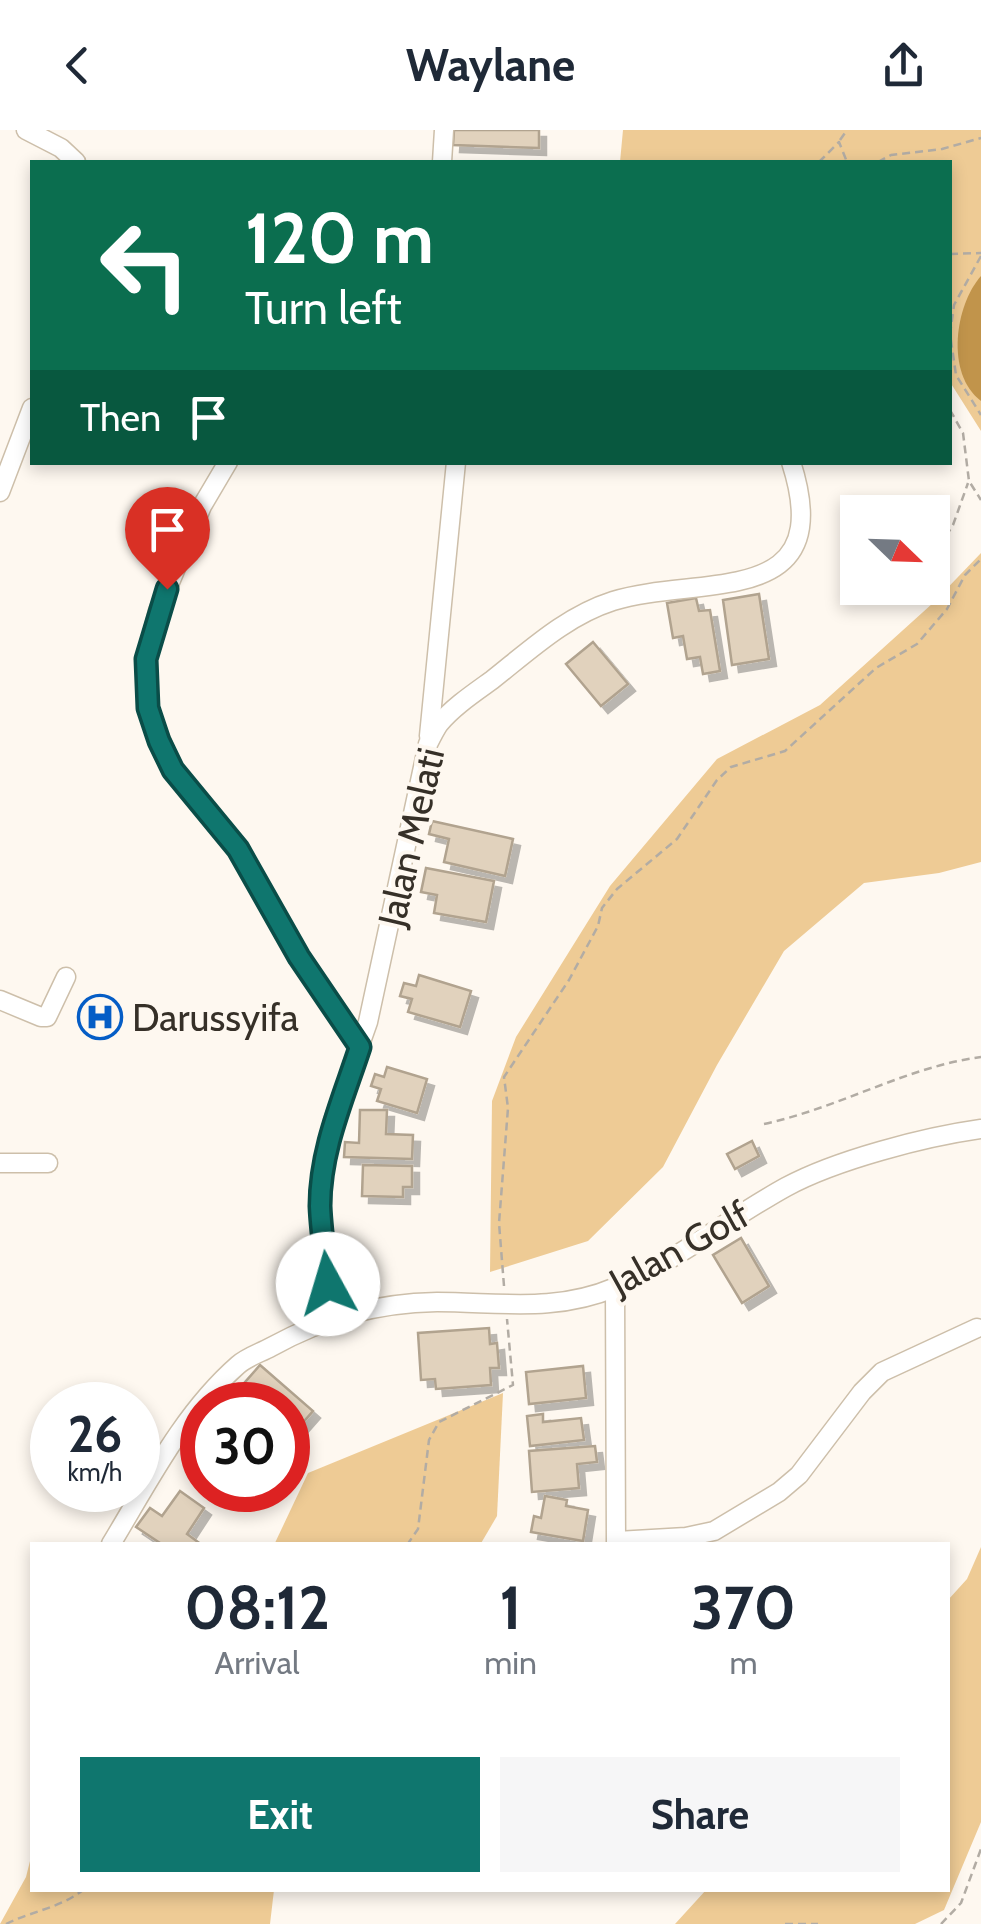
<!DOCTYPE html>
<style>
body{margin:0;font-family:Cabin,sans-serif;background:#f6f6f7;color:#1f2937;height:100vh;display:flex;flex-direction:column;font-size:38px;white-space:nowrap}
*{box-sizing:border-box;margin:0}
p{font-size:32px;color:#747a83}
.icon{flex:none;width:55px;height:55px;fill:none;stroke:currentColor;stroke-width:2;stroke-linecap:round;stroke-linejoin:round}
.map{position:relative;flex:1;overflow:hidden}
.drawer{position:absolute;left:30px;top:1412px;width:920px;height:350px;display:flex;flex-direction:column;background:#fff;border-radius:0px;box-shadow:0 5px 15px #0003}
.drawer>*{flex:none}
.hud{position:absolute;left:30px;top:30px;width:922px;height:305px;border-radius:0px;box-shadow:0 5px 15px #0003;background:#0b6e4f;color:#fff;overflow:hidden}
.needle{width:65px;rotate:113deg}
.tools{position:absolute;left:840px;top:365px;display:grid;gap:20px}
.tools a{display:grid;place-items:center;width:110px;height:110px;border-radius:0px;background:#fff;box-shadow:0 5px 15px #0003;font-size:50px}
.speed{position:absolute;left:30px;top:1252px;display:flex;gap:20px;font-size:50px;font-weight:700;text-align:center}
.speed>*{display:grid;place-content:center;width:130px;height:130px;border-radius:50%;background:#fff;box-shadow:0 5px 15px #0003;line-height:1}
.speed small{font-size:25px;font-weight:400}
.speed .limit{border:15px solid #d22;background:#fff;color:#111}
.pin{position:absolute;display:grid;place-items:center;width:85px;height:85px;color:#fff;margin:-102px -42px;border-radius:50% 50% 50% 0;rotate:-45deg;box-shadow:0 0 10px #0007}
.pin .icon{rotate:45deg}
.me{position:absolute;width:110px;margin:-55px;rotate:354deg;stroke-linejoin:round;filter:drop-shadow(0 0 8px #0008)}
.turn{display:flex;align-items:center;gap:35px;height:210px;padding:0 50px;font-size:45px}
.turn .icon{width:130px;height:130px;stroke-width:2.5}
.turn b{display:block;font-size:70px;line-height:85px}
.then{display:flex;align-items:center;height:95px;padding:0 50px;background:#0003;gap:20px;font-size:38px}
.eta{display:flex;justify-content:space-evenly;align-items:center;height:170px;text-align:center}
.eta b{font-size:60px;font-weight:800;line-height:70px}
.primary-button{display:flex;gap:20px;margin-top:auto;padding:20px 50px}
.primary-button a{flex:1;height:115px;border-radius:0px;background:#0f766e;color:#fff;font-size:40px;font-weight:800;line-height:115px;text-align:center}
.primary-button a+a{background:#f6f6f7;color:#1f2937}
header{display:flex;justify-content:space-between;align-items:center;height:130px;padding:0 50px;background:#fff;font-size:45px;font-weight:800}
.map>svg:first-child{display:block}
</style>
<header><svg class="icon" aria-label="back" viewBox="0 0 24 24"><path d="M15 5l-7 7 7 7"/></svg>Waylane<svg class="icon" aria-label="share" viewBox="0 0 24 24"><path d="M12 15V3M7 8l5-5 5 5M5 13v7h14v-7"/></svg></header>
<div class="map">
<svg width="981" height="1794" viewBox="0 0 981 1794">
<defs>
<filter id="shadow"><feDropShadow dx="7" dy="7" stdDeviation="0" flood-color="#0004"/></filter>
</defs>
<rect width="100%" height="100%" fill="#fef8f0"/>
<!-- green -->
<g fill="#eecb95">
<polygon points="623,0 981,0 981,301 950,252 950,32 620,32"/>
<polygon points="981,423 981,732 939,743 864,753 784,821 717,935 663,1037 588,1111 490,1142 492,971 516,907 610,756 717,629 820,575 933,473"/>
<polygon points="503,1263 497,1386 480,1415 274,1415 308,1343"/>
<polygon points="981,1417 981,1692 944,1780 915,1794 675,1794 706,1760 948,1760 948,1470 967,1449"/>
<polygon points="32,1723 32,1760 274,1760 270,1794 0,1794 26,1747"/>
</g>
<!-- water -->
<path fill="#c1944b" d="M981,146V271C945,244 955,175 981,146Z"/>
<!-- building -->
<g fill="#e1d2bd" stroke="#b1a38f" stroke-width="2.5" filter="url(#shadow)">
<polygon points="454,0 539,0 539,18 453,15"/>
<polygon points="759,464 769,529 732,535 723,470"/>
<polygon points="696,468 699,481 710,480 720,541 703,544 700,527 687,529 683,506 673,508 667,473"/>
<polygon points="593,512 628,554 601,576 566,534"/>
<polygon points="432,691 513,709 505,746 444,732 449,709 429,704"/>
<polygon points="426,738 494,751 486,792 434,783 437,765 421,762"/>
<polygon points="419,845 471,861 460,897 408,882 412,869 400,866 404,853 416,856"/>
<polygon points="387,937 427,949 417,983 377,971 381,959 371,956 375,944 384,947"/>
<polygon points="360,980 387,980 386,1004 413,1005 412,1029 344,1027 345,1012 359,1013"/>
<polygon points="752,1011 759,1026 735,1039 727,1024"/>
<polygon points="363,1035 412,1036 412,1057 403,1057 403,1067 362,1066"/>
<polygon points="741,1108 769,1156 742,1173 713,1125"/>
<polygon points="489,1198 490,1214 497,1213 499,1238 490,1238 491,1255 436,1259 435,1249 421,1250 418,1203"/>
<polygon points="260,1235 313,1281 292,1305 288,1301 288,1275 257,1275 239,1259"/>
<polygon points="583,1236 586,1268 529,1274 526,1242"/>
<polygon points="543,1284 543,1292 581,1288 584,1310 530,1316 527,1286"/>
<polygon points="595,1316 597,1332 577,1334 579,1358 532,1362 529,1321"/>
<polygon points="180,1361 204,1378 187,1404 202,1415 163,1415 136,1397 150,1378 162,1386"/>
<polygon points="545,1366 567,1370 566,1376 588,1380 583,1411 531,1402 534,1386 541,1388"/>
</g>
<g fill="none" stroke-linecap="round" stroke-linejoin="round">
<defs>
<g id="minor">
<polyline points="26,0 61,18 76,32"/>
<polyline points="442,32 444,0"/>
<polyline points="228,332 202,376 158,481 146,529 148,578 173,640 238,719 299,827 360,917"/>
<polyline points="0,362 32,278"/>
<polyline points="429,606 456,332"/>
<polyline points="0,870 41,887 47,887 66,847"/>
<polyline points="0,1033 48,1033"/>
<polyline points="615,1158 616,1415"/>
<path d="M332,1188L320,1074L324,1034L333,991L368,892L428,614C431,608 435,600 439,594C453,577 474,563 492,550C530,520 566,486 613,471C701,444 839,481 791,332"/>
<polyline points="617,1411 686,1407 714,1401 779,1362 799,1345 862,1262 882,1242 977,1198"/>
<path d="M111,1414C148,1353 183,1283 238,1235C247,1227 260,1223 271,1217C324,1188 375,1173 437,1172C499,1172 555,1183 616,1157C676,1131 728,1089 786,1057C836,1030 924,1007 981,999"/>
</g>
</defs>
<!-- minor casing -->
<use href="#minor" stroke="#cdbfaa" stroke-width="21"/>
<!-- path -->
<g stroke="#b2aca4" stroke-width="2.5" stroke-dasharray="8 5" stroke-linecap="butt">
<polyline points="840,10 847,0"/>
<polyline points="819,32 839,12 847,32"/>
<polyline points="878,32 891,25 942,19 981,8"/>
<polyline points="950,124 981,123"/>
<polyline points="981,126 954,175 950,204 956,245 981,285"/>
<polyline points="950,280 963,303 969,351 981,370"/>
<polyline points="932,428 953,395 968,353"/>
<polyline points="918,461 919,458"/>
<path d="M764,994C839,978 906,937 981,927"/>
<polyline points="504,1156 499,1093 508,978 504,947 569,850 598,796 602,778 617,759 677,709 717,650 731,637 785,621 876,538 917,514 947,479 965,445 981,429"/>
<polyline points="407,1415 418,1399 429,1310 439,1292 513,1255 507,1189"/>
<path d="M6,1794C32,1781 60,1778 83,1760"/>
<polyline points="785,1794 818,1794"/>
<polyline points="941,1794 961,1773 981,1719"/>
</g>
<!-- minor -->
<use href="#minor" stroke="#fff" stroke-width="18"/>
</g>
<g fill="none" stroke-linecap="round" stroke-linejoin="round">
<defs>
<path id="route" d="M167,459L146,529L148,578L159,611L173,640L238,719L299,827L360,917C343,969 320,1020 320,1076C321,1101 325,1128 328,1154"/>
</defs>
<!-- route casing -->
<use href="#route" stroke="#0a4d48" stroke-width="25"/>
<!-- route -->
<use href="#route" stroke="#0f766e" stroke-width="18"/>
</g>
<!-- icons -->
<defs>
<symbol id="hospital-ring" viewBox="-11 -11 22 22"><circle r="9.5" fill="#fef8f0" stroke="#055dc6" stroke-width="1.5"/><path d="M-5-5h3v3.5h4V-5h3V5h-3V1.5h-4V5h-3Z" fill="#055dc6"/></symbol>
</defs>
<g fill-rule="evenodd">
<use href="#hospital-ring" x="75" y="862" width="50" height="50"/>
</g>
<g text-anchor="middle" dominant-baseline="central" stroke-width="8" stroke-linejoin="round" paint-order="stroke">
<!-- street labels -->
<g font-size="38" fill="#363028" stroke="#fef8f0">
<text transform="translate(411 707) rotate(-77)">Jalan Melati</text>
<text transform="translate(679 1118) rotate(-29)">Jalan Golf</text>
</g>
<!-- poi labels -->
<g font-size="38" fill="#363028" stroke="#fef8f0" text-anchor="start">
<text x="132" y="887">Darussyifa</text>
</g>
</g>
</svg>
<div class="tools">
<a><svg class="needle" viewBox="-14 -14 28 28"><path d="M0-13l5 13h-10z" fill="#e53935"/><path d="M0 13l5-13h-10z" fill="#747a83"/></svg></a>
</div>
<div class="speed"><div>26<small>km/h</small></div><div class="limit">30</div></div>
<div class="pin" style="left:167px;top:459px;background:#d93025"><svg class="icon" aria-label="arrive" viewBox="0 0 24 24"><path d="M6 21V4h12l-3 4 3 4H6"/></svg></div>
<svg class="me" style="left:328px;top:1154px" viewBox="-20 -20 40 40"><circle r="19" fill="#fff"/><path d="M0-13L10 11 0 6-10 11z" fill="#0f766e"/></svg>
<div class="hud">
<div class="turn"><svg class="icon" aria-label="left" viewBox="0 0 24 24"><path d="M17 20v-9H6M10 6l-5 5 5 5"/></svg><div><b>120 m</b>Turn left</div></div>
<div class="then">Then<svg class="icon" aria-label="arrive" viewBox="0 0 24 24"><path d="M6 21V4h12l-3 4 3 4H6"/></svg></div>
</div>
<section class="drawer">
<div class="eta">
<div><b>08:12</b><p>Arrival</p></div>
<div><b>1</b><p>min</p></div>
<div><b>370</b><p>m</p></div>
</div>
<div class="primary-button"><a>Exit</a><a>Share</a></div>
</section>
</div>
